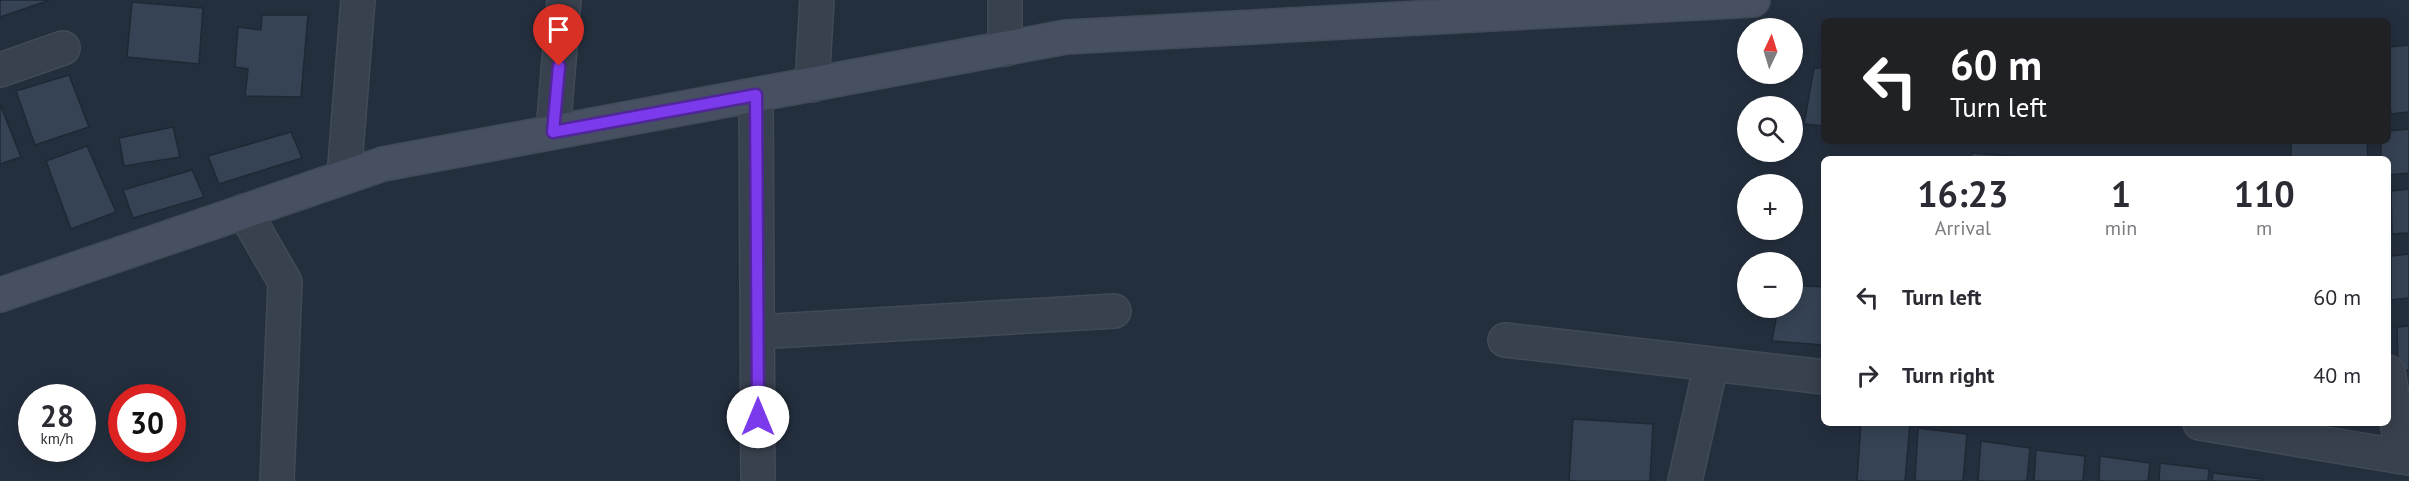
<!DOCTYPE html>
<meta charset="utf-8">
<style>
body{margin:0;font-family:"PT Sans",sans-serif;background:#f2f2f3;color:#2b2b33;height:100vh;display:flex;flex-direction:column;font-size:22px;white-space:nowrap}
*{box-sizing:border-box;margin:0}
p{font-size:20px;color:#7c7c81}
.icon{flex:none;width:33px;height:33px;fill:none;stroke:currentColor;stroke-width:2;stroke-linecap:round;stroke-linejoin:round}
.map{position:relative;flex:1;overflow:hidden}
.panel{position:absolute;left:1821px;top:156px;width:570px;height:270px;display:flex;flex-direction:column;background:#fff;border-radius:9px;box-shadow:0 3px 15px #0003}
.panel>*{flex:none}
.banner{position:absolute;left:1821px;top:18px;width:570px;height:126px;border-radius:9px;box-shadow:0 3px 15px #0003;background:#202124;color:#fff;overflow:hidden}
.needle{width:39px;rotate:4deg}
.tools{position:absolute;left:1737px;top:18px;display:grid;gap:12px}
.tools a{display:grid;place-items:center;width:66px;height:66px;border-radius:50%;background:#fff;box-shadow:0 3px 15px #0003;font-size:30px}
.speed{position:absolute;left:18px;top:384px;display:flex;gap:12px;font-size:30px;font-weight:700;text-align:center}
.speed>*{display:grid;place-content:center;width:78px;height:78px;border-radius:50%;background:#fff;box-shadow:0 3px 15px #0003;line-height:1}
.speed small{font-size:15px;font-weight:400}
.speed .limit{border:9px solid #d22;background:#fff;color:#111}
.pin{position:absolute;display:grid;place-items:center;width:51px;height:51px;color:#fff;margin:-62px -26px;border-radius:50% 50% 50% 0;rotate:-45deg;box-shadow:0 0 6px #0007}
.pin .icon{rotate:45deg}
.me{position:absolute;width:66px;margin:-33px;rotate:0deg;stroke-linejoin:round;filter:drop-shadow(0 0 4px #0008)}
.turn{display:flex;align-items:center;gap:21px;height:126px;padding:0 30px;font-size:27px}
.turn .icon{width:78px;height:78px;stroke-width:2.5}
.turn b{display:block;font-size:42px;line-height:51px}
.eta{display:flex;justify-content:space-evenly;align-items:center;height:102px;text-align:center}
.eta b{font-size:36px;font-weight:600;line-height:42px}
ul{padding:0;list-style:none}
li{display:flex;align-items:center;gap:18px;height:78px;padding:0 30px}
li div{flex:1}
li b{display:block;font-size:22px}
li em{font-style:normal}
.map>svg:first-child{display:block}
</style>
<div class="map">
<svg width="2409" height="481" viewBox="0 0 2409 481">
<rect width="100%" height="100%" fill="#242f3e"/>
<!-- building -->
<g fill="#364354" stroke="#1f2835" stroke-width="1.5">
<polygon points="0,0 50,0 0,17"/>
<polygon points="132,2 203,8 199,64 127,57"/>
<polygon points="262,15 308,15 301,97 245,96 248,69 235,67 238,27 261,30"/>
<polygon points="2409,45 2409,112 2391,114 2388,89 2388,47"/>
<polygon points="1814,68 1824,68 1824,126 1804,124"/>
<polygon points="69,75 89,127 35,145 16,91"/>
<polygon points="0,104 21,157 0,164"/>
<polygon points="173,127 180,157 124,166 119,138"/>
<polygon points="2409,129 2409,173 2388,175 2388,159 2381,159 2381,141 2388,141 2388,131"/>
<polygon points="291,132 302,158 219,184 208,156"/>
<polygon points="2319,141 2367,141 2368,159 2291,159 2291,143"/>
<polygon points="87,146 116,212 71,229 46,161"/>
<polygon points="1972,153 2047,159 1971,159"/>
<polygon points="192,170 204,197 133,218 123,190"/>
<polygon points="2409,189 2409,233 2392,234 2391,191"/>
<polygon points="2409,254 2409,298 2391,300 2391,256"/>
<polygon points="1792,285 1824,287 1824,345 1772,341 1778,308 1792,308"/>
<polygon points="2409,326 2409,370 2398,371 2397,327"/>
<polygon points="1573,419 1653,424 1650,481 1569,481"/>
<polygon points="1861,423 1910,423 1905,481 1857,481"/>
<polygon points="1918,428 1967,434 1963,481 1915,481"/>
<polygon points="1981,441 2030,448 2027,481 1978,481"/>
<polygon points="2036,450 2085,456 2083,481 2034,481"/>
<polygon points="2100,456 2150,463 2148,481 2099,481"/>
<polygon points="2160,463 2209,469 2208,481 2159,481"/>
<polygon points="2213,473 2262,479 2262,481 2212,481"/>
</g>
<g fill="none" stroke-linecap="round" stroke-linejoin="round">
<defs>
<g id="street">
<polyline points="1005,0 1005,49"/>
<polyline points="0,70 63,48"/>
<polyline points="812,85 817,0"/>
<polyline points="756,95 758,481"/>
<polyline points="553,132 564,0"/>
<polyline points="344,177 358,0"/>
<polyline points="244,211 285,282 277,481"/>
<polyline points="757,332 1114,311"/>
<polyline points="1505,340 1824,377"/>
<polyline points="2388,372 2403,456"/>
<polyline points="2200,423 2409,458"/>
<polyline points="1685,481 1711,365"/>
</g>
<polyline id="secondary" points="0,295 383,164 1066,37 1753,0"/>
</defs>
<!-- street casing -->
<use href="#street" stroke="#414a57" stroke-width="36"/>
<!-- secondary casing -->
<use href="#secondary" stroke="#414a57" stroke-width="36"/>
<!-- street -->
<use href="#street" stroke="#38414e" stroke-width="33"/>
<!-- secondary -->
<use href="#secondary" stroke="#465061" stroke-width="33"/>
</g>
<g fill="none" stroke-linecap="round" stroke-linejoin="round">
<defs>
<polyline id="route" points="559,66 553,132 756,95 758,417"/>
</defs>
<!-- route casing -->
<use href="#route" stroke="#51269a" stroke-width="15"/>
<!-- route -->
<use href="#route" stroke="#7c3aed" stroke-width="10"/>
</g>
</svg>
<div class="tools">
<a><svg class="needle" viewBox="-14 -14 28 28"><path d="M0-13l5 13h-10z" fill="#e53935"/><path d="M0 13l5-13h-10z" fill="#7c7c81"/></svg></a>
<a><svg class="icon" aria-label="search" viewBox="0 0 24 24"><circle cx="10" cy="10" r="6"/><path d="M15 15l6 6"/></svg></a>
<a>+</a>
<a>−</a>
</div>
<div class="speed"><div>28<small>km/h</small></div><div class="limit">30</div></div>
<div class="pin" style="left:559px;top:66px;background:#d93025"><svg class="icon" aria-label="arrive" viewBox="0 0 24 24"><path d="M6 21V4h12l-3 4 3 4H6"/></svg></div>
<svg class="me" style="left:758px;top:417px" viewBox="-20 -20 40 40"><circle r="19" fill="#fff"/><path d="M0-13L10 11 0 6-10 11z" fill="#7c3aed"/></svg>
<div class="banner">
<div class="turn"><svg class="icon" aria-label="left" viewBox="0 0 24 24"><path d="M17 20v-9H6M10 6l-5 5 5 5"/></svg><div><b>60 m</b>Turn left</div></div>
</div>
<section class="panel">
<div class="eta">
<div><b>16:23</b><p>Arrival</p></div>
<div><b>1</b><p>min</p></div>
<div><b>110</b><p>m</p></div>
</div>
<ul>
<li><svg class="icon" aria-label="left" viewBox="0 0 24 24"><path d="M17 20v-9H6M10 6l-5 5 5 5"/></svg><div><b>Turn left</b></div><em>60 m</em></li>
<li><svg class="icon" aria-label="right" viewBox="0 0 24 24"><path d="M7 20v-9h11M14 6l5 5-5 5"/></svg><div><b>Turn right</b></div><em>40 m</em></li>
</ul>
</section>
</div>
